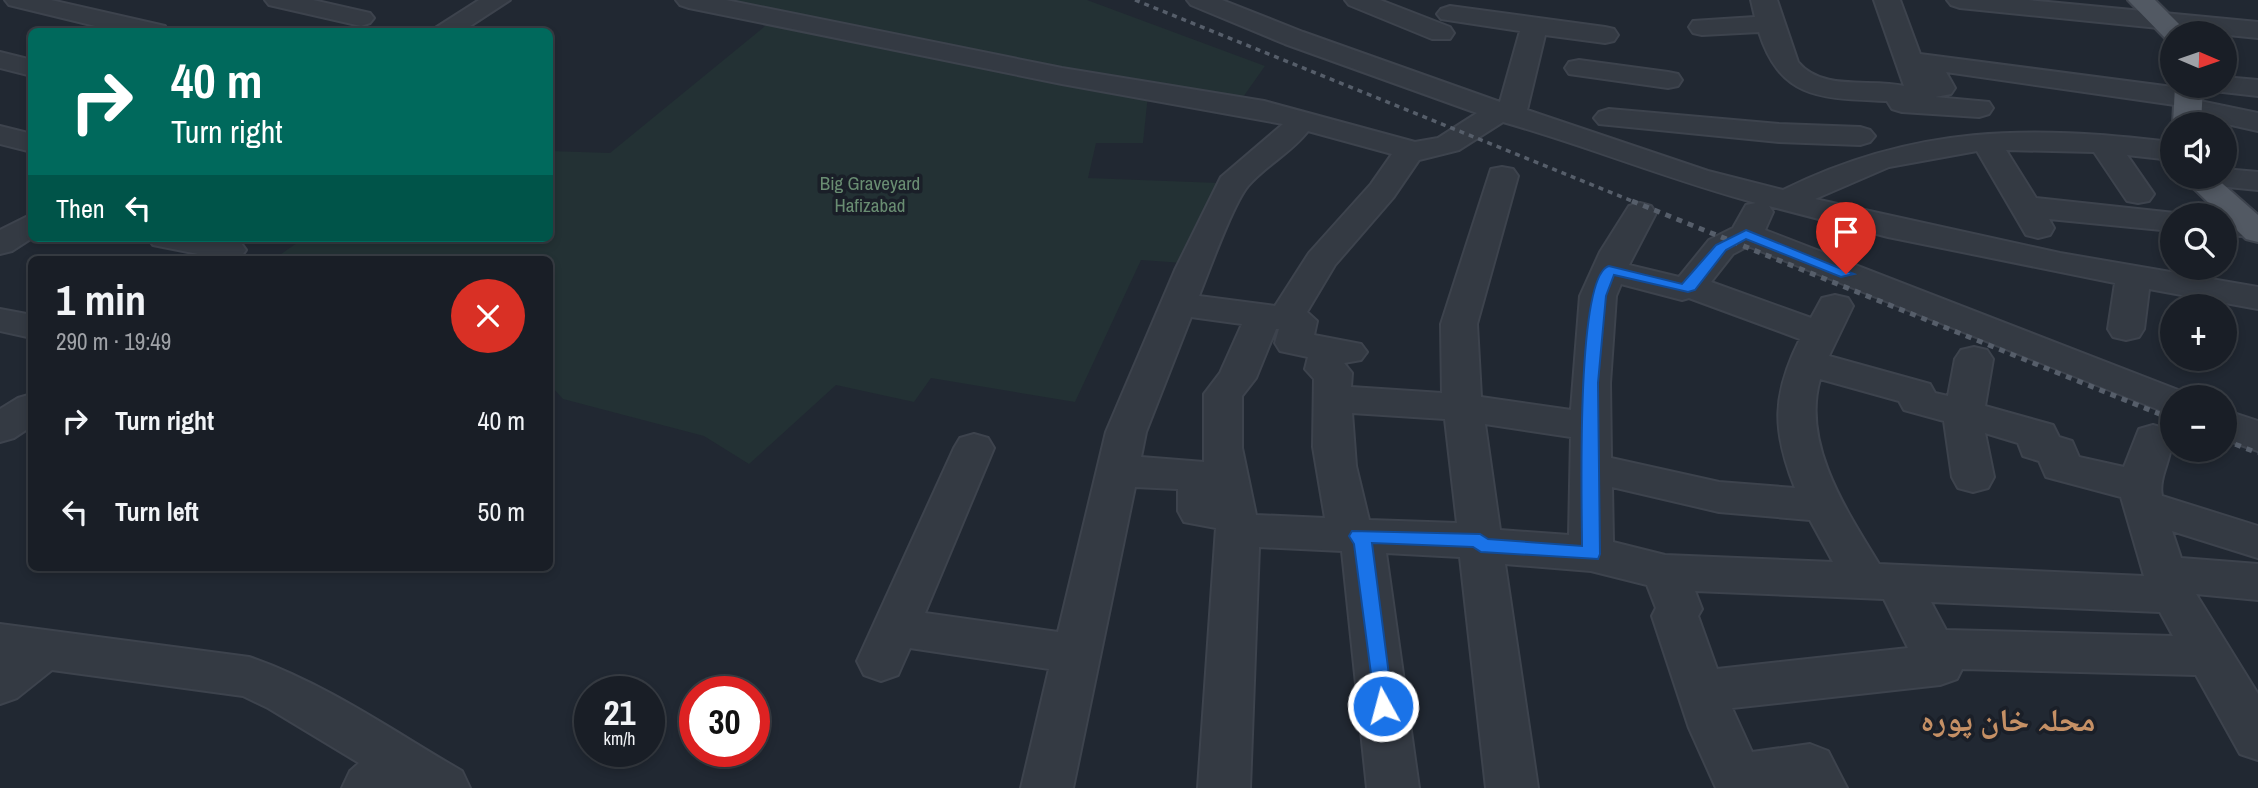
<!DOCTYPE html>
<meta charset="utf-8">
<style>
body{margin:0;font-family:"Archivo Narrow","Noto Naskh Arabic",sans-serif;background:#262b32;color:#f1f3f6;height:100vh;display:flex;flex-direction:column;font-size:26px;white-space:nowrap}
*{box-sizing:border-box;margin:0}
p{font-size:23px;color:#9fa2a7}
.icon{flex:none;width:38px;height:38px;fill:none;stroke:currentColor;stroke-width:2;stroke-linecap:round;stroke-linejoin:round}
.map{position:relative;flex:1;overflow:hidden}
.panel{position:absolute;left:28px;top:256px;width:525px;height:315px;display:flex;flex-direction:column;background:#191e26;border-radius:10px;box-shadow:0 4px 10px #0003,0 0 0 2px #373c43}
.panel>*{flex:none}
.top-card{position:absolute;left:28px;top:28px;width:525px;height:214px;border-radius:10px;box-shadow:0 4px 10px #0003,0 0 0 2px #373c43;background:#00695c;color:#fff;overflow:hidden}
.needle{width:46px;rotate:92deg}
.tools{position:absolute;left:2160px;top:21px;display:grid;gap:14px}
.tools a{display:grid;place-items:center;width:77px;height:77px;border-radius:50%;background:#191e26;box-shadow:0 4px 10px #0003,0 0 0 2px #373c43;font-size:35px}
.speed{position:absolute;left:574px;top:676px;display:flex;gap:14px;font-size:35px;font-weight:700;text-align:center}
.speed>*{display:grid;place-content:center;width:91px;height:91px;border-radius:50%;background:#191e26;box-shadow:0 4px 10px #0003,0 0 0 2px #373c43;line-height:1}
.speed small{font-size:18px;font-weight:400}
.speed .limit{border:10px solid #d22;background:#fff;color:#111}
.pin{position:absolute;display:grid;place-items:center;width:60px;height:60px;color:#fff;margin:-72px -30px;border-radius:50% 50% 50% 0;rotate:-45deg;box-shadow:0 0 7px #0007}
.pin .icon{rotate:45deg}
.me{position:absolute;width:77px;margin:-38px;rotate:353deg;stroke-linejoin:round;filter:drop-shadow(0 0 5px #0008)}
.turn{display:flex;align-items:center;gap:24px;height:147px;padding:0 28px;font-size:32px}
.turn .icon{width:91px;height:91px;stroke-width:2.5}
.turn b{display:block;font-size:49px;line-height:60px}
.then{display:flex;align-items:center;height:66px;padding:0 28px;background:#0003;gap:14px;font-size:26px}
.round{display:grid;place-items:center;flex:none;width:74px;height:74px;border-radius:37px;background:#262b32}
.head{display:flex;align-items:center;justify-content:space-between;height:119px;padding:0 28px}
h1{font-size:42px;font-weight:700;line-height:52px}
ul{padding:0;list-style:none}
li{display:flex;align-items:center;gap:21px;height:91px;padding:0 28px}
li div{flex:1}
li b{display:block;font-size:26px}
li em{font-style:normal}
.map>svg:first-child{display:block}
</style>
<div class="map">
<svg width="2258" height="788" viewBox="0 0 2258 788">
<rect width="100%" height="100%" fill="#212832"/>
<!-- green -->
<polygon fill="#233134" points="717,0 1087,0 1265,66 1241,100 1149,85 1143,143 1096,143 1088,178 1219,183 1183,263 1141,260 1075,402 931,378 914,402 836,385 749,464 704,436 563,399 550,385 550,259 274,259 304,238 550,238 550,151 610,153 781,13"/>
<g fill="none" stroke-linecap="round" stroke-linejoin="round">
<defs>
<g id="minor">
<polygon points="5,0 51,0 165,26 169,32 120,32 9,5"/>
<polygon points="265,0 313,0 370,13 374,18 370,23 361,26 269,5"/>
<polygon points="479,0 510,0 461,32 429,32"/>
<path d="M676,0H726L1062,68L1264,101L1415,142L1438,138L1477,113L1285,44L1191,5L1187,0H1222L1303,32L1500,102L1520,31L1441,19L1437,14L1441,9L1450,6L1605,27L1614,29L1618,35L1614,41L1605,43L1545,35L1527,110L1708,171L1783,190C1915,125 2029,125 2172,142V160L2127,155L2154,194L2149,201L2138,203L2127,201L2094,152L2006,150L2036,198L2184,214L2172,215V231L2049,219L2054,228L2050,235L2038,238L2026,235L1977,151L1889,167L1815,199L2060,253L2258,287V309L2149,289L2144,329L2139,337L2126,340L2113,337L2108,329L2115,283L1888,237L1769,206L1773,212L1765,230L2186,393L2188,397H2172V415L1748,246L1733,254L1711,282L1811,318L1822,298L1835,295L1848,298L1853,306L1829,356L1930,384L1935,393L1948,396L1955,359L1961,350L1974,347L1987,350L1993,359L1985,406L2053,425L2059,437L2072,441L2079,457L2124,467L2139,429L2153,425L2167,429C2180,450 2157,473 2162,496L2258,526V558L2172,531L2181,558L2258,564V600L2196,594L2258,694V760L2240,754L2196,675L1962,669L1957,679L1940,685L1732,708L1752,752L1810,744L1828,751L1847,788H1716L1689,728L1652,616L1656,608L1647,585L1591,571L1505,564L1538,788H1486L1460,557L1386,553L1419,788H1367L1342,551L1259,547L1250,788H1198L1216,528L1184,522L1178,511V489L1135,487L1073,788H1021L1049,669L910,648L898,675L881,681L864,675L857,661L954,448L960,438L974,434L988,438L994,448L925,613L1058,632L1106,432L1175,270L1221,177L1283,124L1062,84L689,8L680,5ZM1503,122C1588,146 1670,180 1756,203L1746,205L1733,228L1709,240L1679,277L1629,265L1656,213L1651,206L1640,203L1629,206L1600,252L1580,296L1571,410L1481,397L1477,324L1518,176L1513,169L1502,167L1491,169L1441,324L1442,393L1351,387L1352,373L1344,363L1361,360L1367,352L1361,344L1314,335L1317,321L1307,312L1335,265L1393,198L1419,160L1459,150ZM1308,131L1392,154L1371,184L1309,253L1275,306L1199,296C1209,271 1233,204 1248,186C1266,165 1291,153 1308,131ZM1621,284L1682,300L1689,298L1800,339C1772,395 1772,430 1795,488L1719,482L1611,458L1610,383L1616,296ZM1191,317L1242,324L1220,373L1204,394V462L1141,457L1146,432ZM1276,329H1279L1275,343L1280,351L1308,357L1305,369L1314,379L1313,447L1325,518L1256,515L1242,448V396L1256,378ZM1820,379L1899,401L1904,410L1944,421L1952,477L1958,488L1973,492L1988,488L1994,477L1985,433L2018,443L2023,456L2039,461L2046,477L2121,497L2144,576L1879,564C1847,511 1801,444 1820,379ZM1352,413L1445,419L1457,523L1369,520L1356,466ZM1485,424L1571,437L1569,535L1500,530ZM1612,487L1719,512L1810,520L1833,562L1665,555L1613,542ZM1695,591L1884,599L1908,648L1717,669L1698,616L1702,609ZM1931,602L2160,612L2173,636L1946,630Z"/>
<polygon points="1345,0 1380,0 1450,27 1454,33 1450,39 1432,39 1349,5"/>
<path d="M1751,0H1777L1798,62C1823,92 1870,78 1904,86L1874,0H1900L1920,54L2188,89L2198,92L2202,98L2200,101L2258,113V131L2178,113L2175,105L1946,72L1955,88L1951,94L1935,97L1989,102L1993,108L1989,114L1979,117L1902,112L1892,109L1887,101C1823,98 1781,101 1759,32L1702,35L1693,33L1689,27L1693,21L1755,17Z"/>
<polygon points="1947,0 2028,0 2258,22 2258,38 1960,8 1951,5"/>
<polygon points="0,52 32,60 32,76 0,68"/>
<polygon points="1579,60 1668,72 1678,74 1682,80 1678,86 1668,88 1569,74 1565,68 1569,62"/>
<polygon points="2224,77 2258,80 2258,96 2214,91 2211,86 2224,86"/>
<polygon points="1609,109 1779,124 1860,127 1870,130 1875,136 1870,142 1860,145 1779,142 1599,124 1594,118 1599,112"/>
<polygon points="0,126 32,134 32,152 0,144"/>
<polygon points="2224,169 2258,172 2258,190 2198,184 2193,177 2224,177"/>
<polygon points="32,214 32,238 12,251 0,254 0,230"/>
<polygon points="2224,215 2258,219 2258,237 2224,235"/>
<polygon points="148,238 219,238 241,243 246,250 241,257 223,259 153,245"/>
<polygon points="0,309 32,315 32,338 0,331"/>
<polygon points="32,394 32,426 14,438 0,442 0,409 18,398"/>
<polygon points="2224,410 2258,421 2258,451 2224,439"/>
<path d="M0,624L249,657C325,683 393,731 462,771L470,788H342L350,771L359,763L268,708L243,696L52,670L17,698L0,704Z"/>
</g>
<g id="major">
<polygon points="2128,0 2155,0 2188,33 2172,33 2172,40 2166,39"/>
<polygon points="2175,86 2203,86 2201,124 2173,124"/>
<polygon points="2182,177 2215,177 2258,215 2258,242 2246,239"/>
</g>
</defs>
<!-- minor casing -->
<use href="#minor" stroke="#3d434d" stroke-width="4"/>
<!-- major casing -->
<use href="#major" stroke="#3d434d" stroke-width="4"/>
<!-- minor -->
<use href="#minor" fill="#343a43" fill-rule="evenodd"/>
<!-- major -->
<use href="#major" fill="#525963" fill-rule="evenodd"/>
<!-- rail-far1 -->
<polyline stroke="#565e6a" stroke-width="3.5" stroke-dasharray="5 5" stroke-linecap="butt" points="1135,0 1637,203"/>
<!-- rail -->
<g stroke="#565e6a" stroke-width="5" stroke-dasharray="6 6" stroke-linecap="butt">
<polyline points="1632,201 2172,419"/>
<polyline points="2224,440 2258,453"/>
</g>
</g>
<!-- route -->
<path fill="#1a73e8" stroke="#114b97" stroke-width="2" d="M1746,230L1854,274L1841,277L1746,239L1726,250L1695,290L1688,292L1614,275L1606,296L1598,383L1600,554L1598,559L1481,552L1473,547L1372,543L1393,706L1390,712L1383,715L1376,712L1354,544L1349,536L1352,531L1480,534L1488,539L1582,546C1582,508 1575,275 1609,266L1682,284L1716,245Z"/>
<g text-anchor="middle" dominant-baseline="central" stroke-width="7" stroke-linejoin="round" paint-order="stroke">
<!-- park labels -->
<g font-size="19" fill="#698d72" stroke="#1a1f28">
<text x="870" y="183">Big Graveyard<tspan x="870" dy="22">Hafizabad</tspan></text>
</g>
<!-- near-district labels -->
<g font-size="32" font-weight="bold" fill="#c59065" stroke="#1a1f28">
<text x="2008" y="719">محلہ خان پورہ</text>
</g>
</g>
</svg>
<div class="tools">
<a><svg class="needle" viewBox="-14 -14 28 28"><path d="M0-13l5 13h-10z" fill="#e53935"/><path d="M0 13l5-13h-10z" fill="#9fa2a7"/></svg></a>
<a><svg class="icon" aria-label="sound" viewBox="0 0 24 24"><path d="M4 9h4l5-4v14l-5-4H4zM17 9q2 3 0 6"/></svg></a>
<a><svg class="icon" aria-label="search" viewBox="0 0 24 24"><circle cx="10" cy="10" r="6"/><path d="M15 15l6 6"/></svg></a>
<a>+</a>
<a>−</a>
</div>
<div class="speed"><div>21<small>km/h</small></div><div class="limit">30</div></div>
<div class="pin" style="left:1846px;top:274px;background:#d93025"><svg class="icon" aria-label="arrive" viewBox="0 0 24 24"><path d="M6 21V4h12l-3 4 3 4H6"/></svg></div>
<svg class="me" style="left:1383px;top:706px" viewBox="-20 -20 40 40"><circle r="17" fill="#1a73e8" stroke="#fff" stroke-width="3"/><path d="M0-11L8 9 0 5-8 9z" fill="#fff"/></svg>
<div class="top-card">
<div class="turn"><svg class="icon" aria-label="right" viewBox="0 0 24 24"><path d="M7 20v-9h11M14 6l5 5-5 5"/></svg><div><b>40 m</b>Turn right</div></div>
<div class="then">Then<svg class="icon" aria-label="left" viewBox="0 0 24 24"><path d="M17 20v-9H6M10 6l-5 5 5 5"/></svg></div>
</div>
<section class="panel">
<div class="head"><div><h1>1 min</h1><p>290 m · 19:49</p></div><a class="round" style="background:#d93025;color:#fff"><svg class="icon" aria-label="close" viewBox="0 0 24 24"><path d="M6 6l12 12M18 6L6 18"/></svg></a></div>
<ul>
<li><svg class="icon" aria-label="right" viewBox="0 0 24 24"><path d="M7 20v-9h11M14 6l5 5-5 5"/></svg><div><b>Turn right</b></div><em>40 m</em></li>
<li><svg class="icon" aria-label="left" viewBox="0 0 24 24"><path d="M17 20v-9H6M10 6l-5 5 5 5"/></svg><div><b>Turn left</b></div><em>50 m</em></li>
</ul>
</section>
</div>
